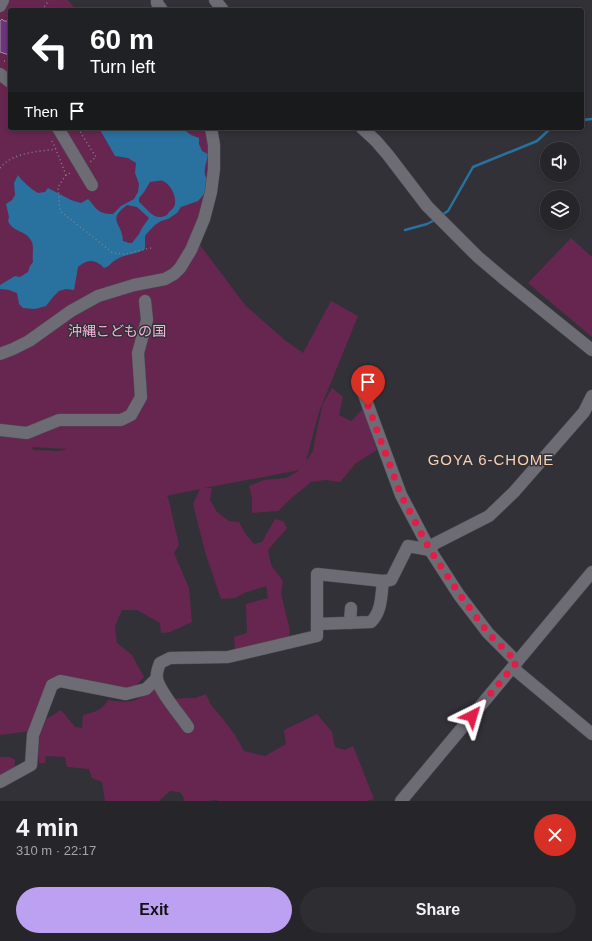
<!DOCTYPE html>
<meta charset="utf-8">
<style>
body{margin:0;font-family:Arial,"Noto Sans JP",sans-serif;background:#2e2d31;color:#f1f3f6;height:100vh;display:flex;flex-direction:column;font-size:15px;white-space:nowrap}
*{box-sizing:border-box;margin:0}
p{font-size:13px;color:#a4a5a8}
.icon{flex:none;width:22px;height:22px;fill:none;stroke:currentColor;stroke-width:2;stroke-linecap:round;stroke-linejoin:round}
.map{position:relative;height:801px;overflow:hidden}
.side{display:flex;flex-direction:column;background:#262529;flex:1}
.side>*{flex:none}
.top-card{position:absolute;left:8px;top:8px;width:576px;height:122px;border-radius:4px;box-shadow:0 2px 6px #0003,0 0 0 1px #424246;background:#202124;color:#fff;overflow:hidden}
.controls{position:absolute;left:540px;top:142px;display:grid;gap:8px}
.controls a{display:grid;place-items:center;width:40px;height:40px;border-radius:50%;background:#262529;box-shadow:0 2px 6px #0003,0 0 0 1px #424246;font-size:20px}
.pin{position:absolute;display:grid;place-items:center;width:34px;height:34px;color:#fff;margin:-41px -17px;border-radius:50% 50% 50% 0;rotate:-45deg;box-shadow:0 0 4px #0007}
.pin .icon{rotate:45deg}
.me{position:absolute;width:44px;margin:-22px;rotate:40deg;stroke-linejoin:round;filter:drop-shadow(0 0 3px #0008)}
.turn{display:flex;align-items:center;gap:14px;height:84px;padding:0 16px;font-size:18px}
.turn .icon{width:52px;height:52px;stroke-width:2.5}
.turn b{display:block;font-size:28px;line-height:34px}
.then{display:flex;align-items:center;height:38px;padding:0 16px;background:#0003;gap:8px;font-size:15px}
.round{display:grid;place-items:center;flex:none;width:42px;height:42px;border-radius:21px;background:#2e2d31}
.headline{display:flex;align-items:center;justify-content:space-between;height:68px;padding:0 16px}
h1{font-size:24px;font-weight:600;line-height:30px}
.button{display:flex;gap:8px;margin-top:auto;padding:8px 16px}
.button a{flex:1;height:46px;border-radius:24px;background:#bca0f2;color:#111;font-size:16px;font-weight:600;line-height:46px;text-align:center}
.button a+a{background:#2e2d31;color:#f1f3f6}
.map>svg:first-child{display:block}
</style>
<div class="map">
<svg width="592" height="801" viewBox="0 0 592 801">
<rect width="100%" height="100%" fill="#323137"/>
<!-- green -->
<g fill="#672650" fill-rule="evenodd">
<path d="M0,0H68L76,10H10V128H208L211,159L194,237L245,305L286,341L303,353L331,301L358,316L319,412L306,461L313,451L318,424L323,404L332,388L343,397L339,415L351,421L364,408L377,450L356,463L340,482L326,480L311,482L288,501L278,511L252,513V498L249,486L264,480L286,478L300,470L204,488H212L210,500L217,512L229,521L239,522L245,533L254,544L262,542L275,519L283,521L287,528L268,550L271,565L283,581L281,593L290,631L288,640L235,652L234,637L247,633L246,604L268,598L266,586L244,593L235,598L221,599L206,555L193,504L200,489L166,496L168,497L179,545L174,553L189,588L192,622L170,632L161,633L160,623L137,610H122L115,626L117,643L132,655L144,677L128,694L62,679L31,731L0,735ZM31,447L67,449H68L59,451L34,450Z"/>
<polygon points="571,238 592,257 592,337 528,283"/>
<path d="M151,682L173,699L186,698H195L206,694L211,705L223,719L235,735L244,751L265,756L286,744L284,730L317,714L332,732L335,747L345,750L353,746L374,799L367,801H217V800L207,801H183L184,798L180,792L170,791L159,801H105L102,782L92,778L89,769L67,767L65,757L46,756L45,763H39L38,754L40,735L46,719L61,710L75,727L82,728L83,715C94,712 102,711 108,700C117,701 131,704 139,698C144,694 147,687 151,682Z"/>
<polygon points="0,757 10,757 15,760 14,773 0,776"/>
</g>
<!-- water -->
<path fill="#29719f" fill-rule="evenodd" d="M99,128H182L191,135L199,138V144L202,151L208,154C207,163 201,173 208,180L205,193L198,201L181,207L177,213L168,219L161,221L155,225L149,231L145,236V249C135,255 123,254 114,261C110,264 110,266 104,268C95,259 88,259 78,267L74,290L66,289L59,291L53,297L46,306L35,309L23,308L19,304L17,293L9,290L0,289V285L15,276L20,277L28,272L30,266L33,262C32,256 34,248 32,242C27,230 13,233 8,221L9,217L6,204L12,200L15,195L14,183L18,175C21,180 33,191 38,193C40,193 43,192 45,192L48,188L71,200L81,203L88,199C97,209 98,214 113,214L121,206L134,199L138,192L139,184L135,173L136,163L128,158L115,156ZM157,181C159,181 161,180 163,181C171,184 178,199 174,207C172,210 169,211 167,215C154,222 149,210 139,202V198L144,192L150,182ZM127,205L137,207L149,218L142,228L139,234L132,243H129L123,241C122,222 106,221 127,205Z"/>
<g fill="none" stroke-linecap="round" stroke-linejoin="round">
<!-- stream -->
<g stroke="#29719f" stroke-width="2.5">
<polyline points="582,120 592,119"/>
<polyline points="442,215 448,211 473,167 537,141 551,128"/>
<polyline points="405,230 427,224 435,220"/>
</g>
</g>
<!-- building -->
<polygon fill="#6d367d" stroke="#9b969d" points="2,19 4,21 10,21 10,55 9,55 0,52 0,21"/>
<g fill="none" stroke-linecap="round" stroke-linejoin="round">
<defs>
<g id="minor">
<polyline points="157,0 157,3 162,10"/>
<polyline points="215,0 223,10"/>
<polyline points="0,6 3,0"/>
<polyline points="0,74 10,82"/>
<polyline points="58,128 92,185"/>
<polyline points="362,128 376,141 388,155 427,206 478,257 504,279 592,350"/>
<polyline points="0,354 13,349 29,341 71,311 98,296 134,285 165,279 174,274 180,268 191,250 204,219 211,192 214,169 214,145 211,128"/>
<polyline points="363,392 401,495 430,550 459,595 488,633 517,662"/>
<polyline points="0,430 27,433 59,420 121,420 131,415 141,397 138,353 147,320 145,301"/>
<polyline points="430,550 434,544 489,516 514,492 584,412 592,396"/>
<polyline points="350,623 351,608"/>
<path d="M317,624L371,622C382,611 381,596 383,581"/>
<polyline points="513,668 592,734"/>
<path d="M188,727C180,715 160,692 157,679C156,674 158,668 160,663L170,658L228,657L317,636V574L383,581L391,580L408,546L430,550"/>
<polyline points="0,782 31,765 33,735 52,685 60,681 126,694 146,689 157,678"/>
<polyline points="401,801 592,572"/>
</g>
</defs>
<!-- minor casing -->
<use href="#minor" stroke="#4e4d53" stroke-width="13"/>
<!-- path -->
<g stroke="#838287" stroke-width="1.5" stroke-dasharray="1 3" stroke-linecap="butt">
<polyline points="42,10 49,0"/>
<polyline points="4,61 10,63"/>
<polyline points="79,128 82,135 96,157 90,162"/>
<polyline points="52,141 55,147 66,175 72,172"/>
<path d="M0,168C13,152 37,152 56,149"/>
<polyline points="66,175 58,187 60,211 113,253 125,254 151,248"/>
</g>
<!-- minor -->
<use href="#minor" stroke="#6d6c74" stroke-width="12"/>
</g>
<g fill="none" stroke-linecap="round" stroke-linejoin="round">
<!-- route -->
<polyline stroke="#e11d48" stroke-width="7" stroke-dasharray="0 12.6" points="368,406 401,495 430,550 460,595 488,633 517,662 472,716"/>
</g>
<g text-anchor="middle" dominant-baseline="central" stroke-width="3" stroke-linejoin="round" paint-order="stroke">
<!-- park labels -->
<g font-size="14" fill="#f7b3da" stroke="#323137">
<text x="117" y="331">沖縄こどもの国</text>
</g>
<!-- neighbourhood labels -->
<g font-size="15" letter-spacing="1" fill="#f7d1b2" stroke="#323137">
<text x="491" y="459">GOYA 6-CHOME</text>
</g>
</g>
</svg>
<div class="controls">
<a><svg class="icon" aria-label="sound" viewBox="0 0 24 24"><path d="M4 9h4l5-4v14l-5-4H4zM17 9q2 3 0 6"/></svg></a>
<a><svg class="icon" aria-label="layers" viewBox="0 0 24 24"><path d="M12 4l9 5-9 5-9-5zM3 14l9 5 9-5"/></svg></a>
</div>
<div class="pin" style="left:368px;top:406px;background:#d93025"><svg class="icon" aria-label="arrive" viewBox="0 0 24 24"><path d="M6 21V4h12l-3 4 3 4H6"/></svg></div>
<svg class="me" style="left:472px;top:716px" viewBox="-20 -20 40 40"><path d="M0-17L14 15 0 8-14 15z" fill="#e11d48" stroke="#fff" stroke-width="4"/></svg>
<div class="top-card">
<div class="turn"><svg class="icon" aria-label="left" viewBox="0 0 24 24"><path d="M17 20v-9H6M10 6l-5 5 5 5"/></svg><div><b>60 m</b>Turn left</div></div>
<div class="then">Then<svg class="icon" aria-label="arrive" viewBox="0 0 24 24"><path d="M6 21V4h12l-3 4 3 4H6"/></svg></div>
</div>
</div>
<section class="side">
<div class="headline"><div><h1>4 min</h1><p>310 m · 22:17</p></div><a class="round" style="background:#d93025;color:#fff"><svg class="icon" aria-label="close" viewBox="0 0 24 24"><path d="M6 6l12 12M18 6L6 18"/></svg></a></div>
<div class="button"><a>Exit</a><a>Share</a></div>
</section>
